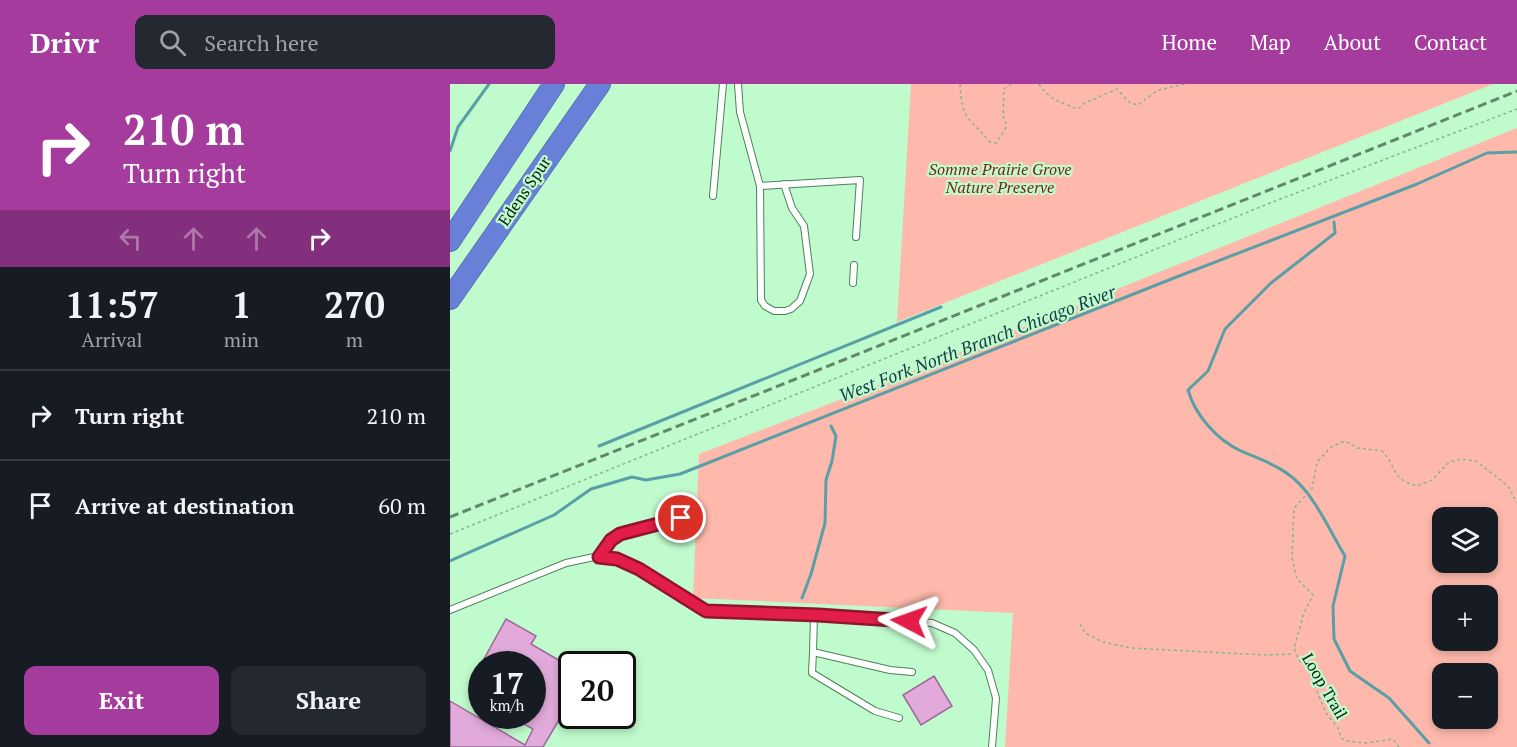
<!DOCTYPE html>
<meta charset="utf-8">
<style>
body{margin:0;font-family:"PT Serif",serif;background:#242831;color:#f1f3f6;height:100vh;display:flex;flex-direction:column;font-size:22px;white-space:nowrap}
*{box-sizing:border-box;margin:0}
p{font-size:20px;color:#9ea1a6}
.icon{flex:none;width:33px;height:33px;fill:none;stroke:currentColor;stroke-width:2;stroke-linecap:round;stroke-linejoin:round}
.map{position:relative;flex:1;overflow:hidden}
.drawer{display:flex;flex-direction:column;background:#171b24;width:450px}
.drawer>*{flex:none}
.top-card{background:#a53b9d;color:#fff;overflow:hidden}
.buttons{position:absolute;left:982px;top:423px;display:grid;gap:12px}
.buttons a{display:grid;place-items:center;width:66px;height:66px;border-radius:12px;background:#171b24;box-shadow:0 3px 9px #0003;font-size:30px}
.speed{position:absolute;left:18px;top:567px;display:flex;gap:12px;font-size:30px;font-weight:700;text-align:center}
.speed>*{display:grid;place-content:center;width:78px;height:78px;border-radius:50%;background:#171b24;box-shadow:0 3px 9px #0003;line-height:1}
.speed small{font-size:15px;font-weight:400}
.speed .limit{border:3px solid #111;border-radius:9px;background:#fff;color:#111}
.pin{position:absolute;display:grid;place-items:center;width:51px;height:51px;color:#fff;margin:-26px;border:3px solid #fff;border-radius:50%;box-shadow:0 2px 6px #0007}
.me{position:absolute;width:66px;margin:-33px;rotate:274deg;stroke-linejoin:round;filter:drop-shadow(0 0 4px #0008)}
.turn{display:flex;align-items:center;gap:21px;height:126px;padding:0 24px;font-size:27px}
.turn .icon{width:78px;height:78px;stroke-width:2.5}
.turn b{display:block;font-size:42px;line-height:51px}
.lanes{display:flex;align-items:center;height:57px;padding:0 24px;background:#0003;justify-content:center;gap:30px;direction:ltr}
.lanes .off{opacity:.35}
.eta{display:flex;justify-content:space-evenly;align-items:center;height:102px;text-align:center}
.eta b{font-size:36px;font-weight:700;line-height:42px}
.primary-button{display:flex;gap:12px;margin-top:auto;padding:12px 24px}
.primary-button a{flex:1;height:69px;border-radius:12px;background:#a53b9d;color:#fff;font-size:24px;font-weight:700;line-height:69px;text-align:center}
.primary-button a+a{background:#242831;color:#f1f3f6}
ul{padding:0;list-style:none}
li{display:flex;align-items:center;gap:18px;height:90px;padding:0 24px;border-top:2px solid #363941}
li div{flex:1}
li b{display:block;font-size:22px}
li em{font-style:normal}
header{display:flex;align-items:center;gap:36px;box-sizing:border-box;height:84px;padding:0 30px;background:#a53b9d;color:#fff}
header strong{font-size:28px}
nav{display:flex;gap:33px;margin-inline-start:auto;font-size:21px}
.search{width:420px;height:54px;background:#242831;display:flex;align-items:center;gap:15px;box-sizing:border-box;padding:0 21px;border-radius:12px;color:#9ea1a6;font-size:22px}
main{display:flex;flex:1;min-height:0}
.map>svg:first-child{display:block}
</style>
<header>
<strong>Drivr</strong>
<div class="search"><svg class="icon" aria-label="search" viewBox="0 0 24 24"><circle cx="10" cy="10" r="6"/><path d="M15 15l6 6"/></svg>Search here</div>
<nav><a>Home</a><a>Map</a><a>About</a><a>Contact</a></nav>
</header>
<main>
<section class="drawer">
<div class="top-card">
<div class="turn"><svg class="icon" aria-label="right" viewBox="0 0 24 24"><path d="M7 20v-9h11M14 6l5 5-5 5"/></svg><div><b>210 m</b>Turn right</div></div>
<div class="lanes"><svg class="icon off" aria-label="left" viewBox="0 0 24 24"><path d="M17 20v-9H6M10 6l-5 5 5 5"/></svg><svg class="icon off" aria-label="ahead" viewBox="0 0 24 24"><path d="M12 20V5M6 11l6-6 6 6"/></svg><svg class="icon off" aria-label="ahead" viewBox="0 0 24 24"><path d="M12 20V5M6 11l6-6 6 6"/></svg><svg class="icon" aria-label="right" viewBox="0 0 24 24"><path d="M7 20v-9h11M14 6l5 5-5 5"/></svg></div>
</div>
<div class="eta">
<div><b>11:57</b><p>Arrival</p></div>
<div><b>1</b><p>min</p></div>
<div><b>270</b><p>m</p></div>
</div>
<ul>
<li><svg class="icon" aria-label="right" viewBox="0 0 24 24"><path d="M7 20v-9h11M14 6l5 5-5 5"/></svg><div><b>Turn right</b></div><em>210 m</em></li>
<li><svg class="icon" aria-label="arrive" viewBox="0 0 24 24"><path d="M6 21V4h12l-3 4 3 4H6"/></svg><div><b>Arrive at destination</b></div><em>60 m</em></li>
</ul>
<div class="primary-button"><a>Exit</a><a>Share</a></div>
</section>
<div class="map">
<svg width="1067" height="663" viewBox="0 0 1067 663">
<rect width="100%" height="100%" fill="#c0fbcd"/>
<!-- green -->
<g fill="#feb9ac" fill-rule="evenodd">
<polygon points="461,0 1043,0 447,238"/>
<path d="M1067,44V663H555L563,529L243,514L249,370L441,296ZM993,434H1038V478H993ZM993,512H1038V556H993ZM993,590H1038V634H993Z"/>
</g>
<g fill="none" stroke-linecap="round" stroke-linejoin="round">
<!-- stream -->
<g stroke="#599fa6" stroke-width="3">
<polyline points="0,67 8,43 39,0"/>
<path d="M884,138L885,149L821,199L775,245L758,287L738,306C745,331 767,356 791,367C814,377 837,384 854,405C870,423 882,451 895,472L883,522L884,555L900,587L939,614L979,659"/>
<polyline points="149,362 491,223"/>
<polyline points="0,477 104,431 141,405 182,393 196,396 230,390 724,194 967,100 1037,69 1067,68"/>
<polyline points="352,514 361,490 375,439 376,396 382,377 386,352 381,342"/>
</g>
</g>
<!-- building -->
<g fill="#e1aada" stroke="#9a6a95" stroke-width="1.5">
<polygon points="56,535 86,552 81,560 122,584 122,614 93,663 0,663 0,617 75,661 83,645 60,632 82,632 82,580 45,580 34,575"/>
<polygon points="484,592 502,622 471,641 453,611"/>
</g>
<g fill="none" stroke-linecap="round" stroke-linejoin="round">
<defs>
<g id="lane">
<polyline points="288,0 290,28 310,102 410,96 406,153"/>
<polyline points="310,102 311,216 315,222 324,227 335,227 341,225 350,217 360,190 354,142 342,124 334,100"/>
<polyline points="263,112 273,0"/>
<polyline points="403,199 404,181"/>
<polyline points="149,473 161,456 170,450 231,434"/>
<polyline points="0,526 116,479 144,473 167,475 189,485 256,527 367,531 482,539 505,549 524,566 538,586 546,614 542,663"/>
<polyline points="364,531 363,568 440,586 462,588"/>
<polyline points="363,568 362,589 425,627 449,634"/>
</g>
<g id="highway">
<polyline points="0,157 104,0"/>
<polyline points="0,215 150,0"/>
</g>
</defs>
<!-- lane casing -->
<use href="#lane" stroke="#4c825a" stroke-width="8"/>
<!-- highway casing -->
<use href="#highway" stroke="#475f91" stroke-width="22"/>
<!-- path -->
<g stroke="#85b590" stroke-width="1.5" stroke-dasharray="3 3" stroke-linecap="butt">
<path d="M510,0C512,37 519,33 540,58L546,59L557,42L553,32L554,5L561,0"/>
<path d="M589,0C598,15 612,19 628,25L635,19L667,5L680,19L688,21L708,6L735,0"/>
<polyline points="0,450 820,119 1067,25"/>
<polyline points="630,540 635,549 653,558 681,564 814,571 843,570"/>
<path d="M949,663L943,655L917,659L896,657L891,654L888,644L876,629L857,584L848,575L844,564L854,529L863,511L847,495L842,473L844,424L862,405L867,378L881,363L895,357L908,364L932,367C948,383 939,394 967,402L982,396L999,378L1012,375L1026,377L1058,402L1067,419"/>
</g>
<!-- lane -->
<use href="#lane" stroke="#fff" stroke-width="6"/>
<!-- highway -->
<use href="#highway" stroke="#6880d7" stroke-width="21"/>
<!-- rail -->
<polyline stroke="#60886a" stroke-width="3" stroke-dasharray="9 4.5" stroke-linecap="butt" points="0,433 1067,7"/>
</g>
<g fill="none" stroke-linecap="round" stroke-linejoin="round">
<defs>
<polyline id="route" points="231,434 170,450 161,456 149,473 167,475 189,485 256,527 368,531 459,537"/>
</defs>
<!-- route casing -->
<use href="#route" stroke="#92132f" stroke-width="15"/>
<!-- route -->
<use href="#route" stroke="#e11d48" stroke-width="10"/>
</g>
<g text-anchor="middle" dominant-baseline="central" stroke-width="4.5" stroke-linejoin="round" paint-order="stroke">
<!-- park labels -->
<g font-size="16" font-style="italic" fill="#7b261b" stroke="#c0fbcd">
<text x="550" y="85">Somme Prairie Grove<tspan x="550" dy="18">Nature Preserve</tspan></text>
</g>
<!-- street labels -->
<g font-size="16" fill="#0a2110" stroke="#c0fbcd">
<text transform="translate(74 107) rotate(-56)">Edens Spur</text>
<text transform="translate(875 602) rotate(60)">Loop Trail</text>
</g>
<!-- water labels -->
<g font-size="18" font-style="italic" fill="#164148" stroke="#c0fbcd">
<text transform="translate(527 259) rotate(-21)">West Fork North Branch Chicago River</text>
</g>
</g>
</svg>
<div class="buttons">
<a><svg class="icon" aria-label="layers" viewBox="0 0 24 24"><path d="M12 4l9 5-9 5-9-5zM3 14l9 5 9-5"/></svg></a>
<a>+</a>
<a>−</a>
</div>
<div class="speed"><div>17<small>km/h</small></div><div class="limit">20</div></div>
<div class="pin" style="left:231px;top:434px;background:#d93025"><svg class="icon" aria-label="arrive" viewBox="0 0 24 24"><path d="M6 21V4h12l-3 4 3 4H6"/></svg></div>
<svg class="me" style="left:459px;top:537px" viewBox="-20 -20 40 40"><path d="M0-17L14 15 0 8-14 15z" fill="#e11d48" stroke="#fff" stroke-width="4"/></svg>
</div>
</main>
